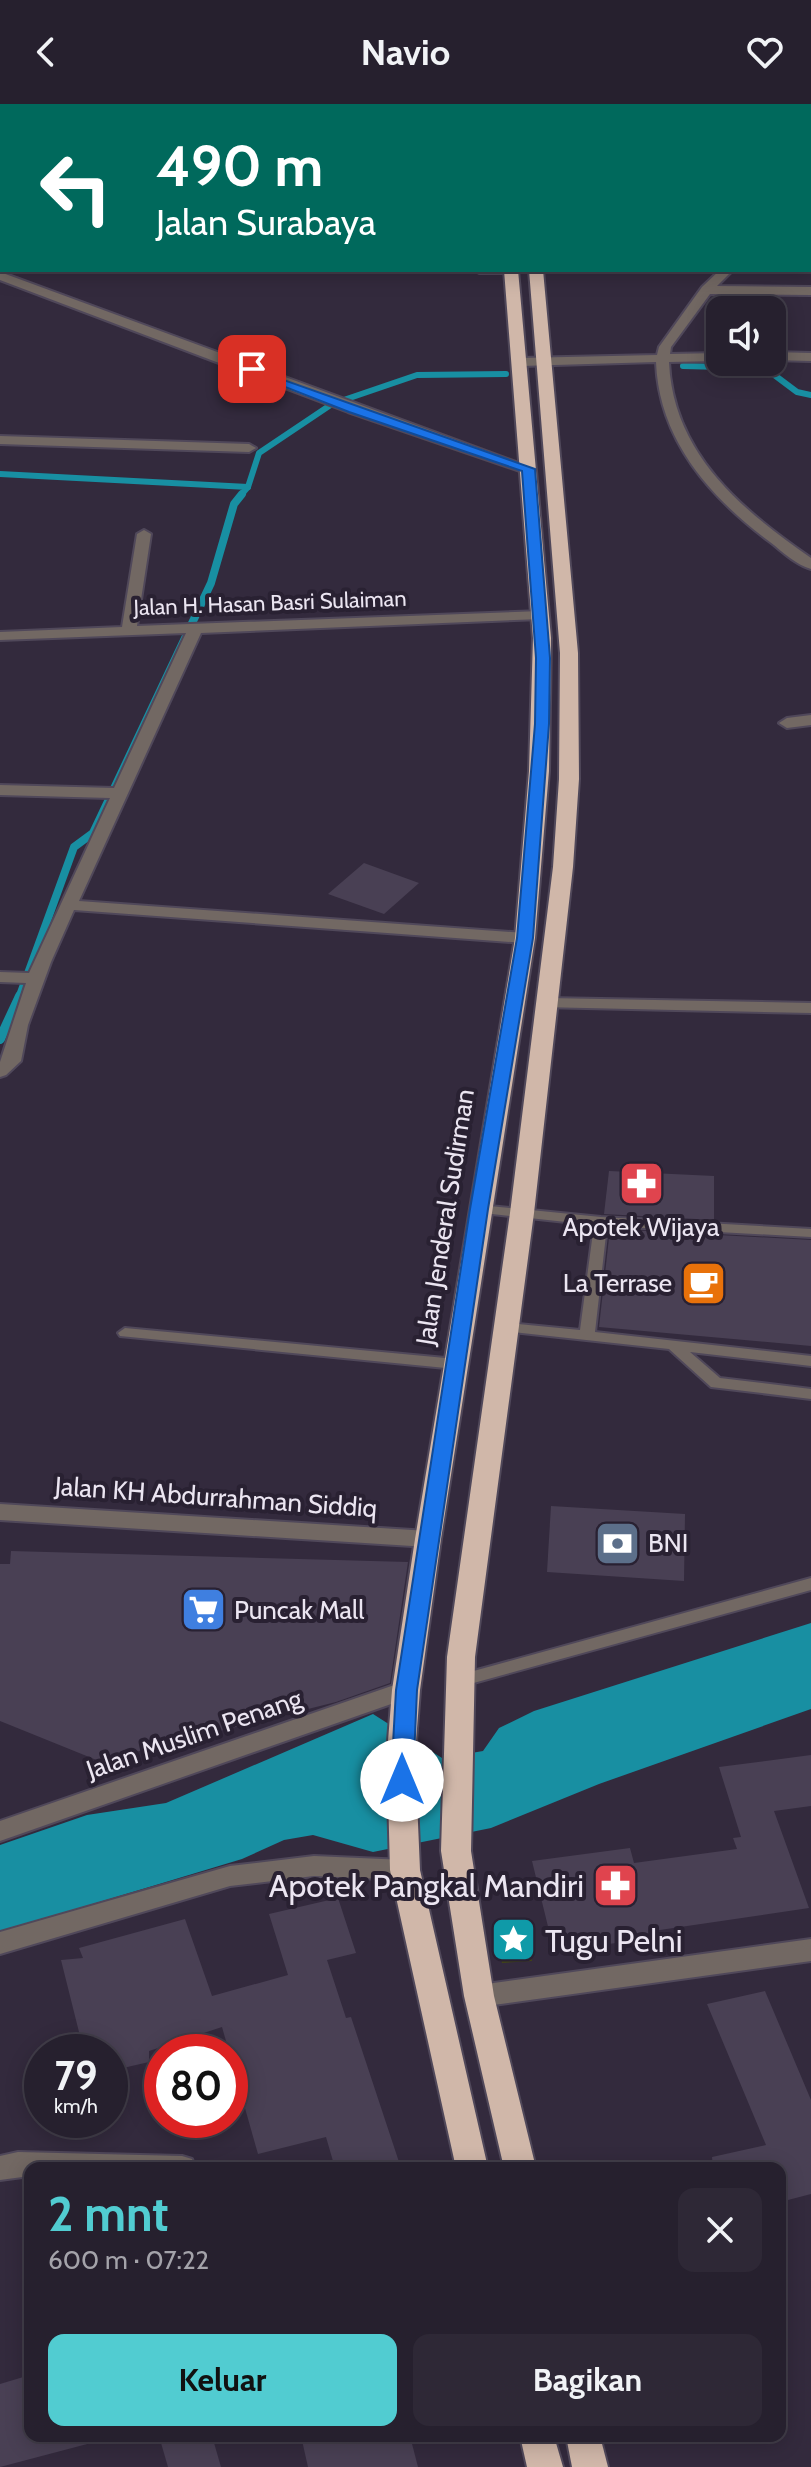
<!DOCTYPE html>
<html lang="id">
<meta charset="utf-8">
<style>
body{margin:0;font-family:Cabin,sans-serif;background:#2e2836;color:#f1f3f6;height:100vh;display:flex;flex-direction:column;font-size:30px;white-space:nowrap}
*{box-sizing:border-box;margin:0}
p{font-size:26px;color:#a4a3aa}
.icon{flex:none;width:44px;height:44px;fill:none;stroke:currentColor;stroke-width:2;stroke-linecap:round;stroke-linejoin:round}
.map{position:relative;flex:1;overflow:hidden}
.panel{position:absolute;left:24px;top:2058px;width:762px;height:280px;display:flex;flex-direction:column;background:#26202e;border-radius:16px;box-shadow:0 4px 20px #0003,0 0 0 2px #423e4a}
.panel>*{flex:none}
.hud{position:absolute;left:0px;top:0px;width:812px;height:168px;box-shadow:0 4px 20px #0003,0 0 0 2px #423e4a;background:#00695c;color:#fff;overflow:hidden}
.controls{position:absolute;left:706px;top:192px;display:grid;gap:16px}
.controls a{display:grid;place-items:center;width:80px;height:80px;border-radius:16px;background:#26202e;box-shadow:0 4px 20px #0003,0 0 0 2px #423e4a;font-size:40px}
.speed{position:absolute;left:24px;top:1930px;display:flex;gap:16px;font-size:40px;font-weight:700;text-align:center}
.speed>*{display:grid;place-content:center;width:104px;height:104px;border-radius:50%;background:#26202e;box-shadow:0 4px 20px #0003,0 0 0 2px #423e4a;line-height:1}
.speed small{font-size:20px;font-weight:400}
.speed .limit{border:12px solid #d22;background:#fff;color:#111}
.pin{position:absolute;display:grid;place-items:center;width:68px;height:68px;color:#fff;margin:-34px;border-radius:16px;box-shadow:0 4px 12px #0006}
.me{position:absolute;width:88px;margin:-44px;rotate:0deg;stroke-linejoin:round;filter:drop-shadow(0 0 6px #0008)}
.turn{display:flex;align-items:center;gap:28px;height:168px;padding:0 24px;font-size:36px}
.turn .icon{width:104px;height:104px;stroke-width:2.5}
.turn b{display:block;font-size:56px;line-height:68px}
.round{display:grid;place-items:center;flex:none;width:84px;height:84px;border-radius:16px;background:#2e2836}
.head{display:flex;align-items:center;justify-content:space-between;height:136px;padding:0 24px}
h1{font-size:48px;font-weight:700;line-height:60px;color:#51ccd1}
.primary-button{display:flex;gap:16px;margin-top:auto;padding:16px 24px}
.primary-button a{flex:1;height:92px;border-radius:16px;background:#51ccd1;color:#111;font-size:32px;font-weight:700;line-height:92px;text-align:center}
.primary-button a+a{background:#2e2836;color:#f1f3f6}
header{display:flex;justify-content:space-between;align-items:center;height:104px;padding:0 24px;background:#26202e;font-size:36px;font-weight:700}
.map>svg:first-child{display:block}
</style>
<header><svg class="icon" aria-label="back" viewBox="0 0 24 24"><path d="M15 5l-7 7 7 7"/></svg>Navio<svg class="icon" aria-label="heart" viewBox="0 0 24 24"><path d="M12 20l-8-8c-3-5 5-10 8-4 3-6 11-1 8 4z"/></svg></header>
<div class="map">
<svg width="811" height="2363" viewBox="0 0 811 2363">
<rect width="100%" height="100%" fill="#332a3d"/>
<!-- green -->
<polygon fill="#414516" points="524,1819 532,1857 502,1859 494,1822"/>
<!-- water -->
<polygon fill="#188fa2" points="811,1519 811,1605 599,1680 491,1724 373,1748 313,1731 284,1736 242,1755 0,1828 0,1741 87,1711 166,1699 373,1610 442,1654 483,1647 499,1624 534,1607"/>
<g fill="none" stroke-linecap="round" stroke-linejoin="round">
<!-- stream-far2 -->
<g stroke="#188fa2" stroke-width="6">
<polyline points="683,262 765,264 797,288 811,291"/>
<polyline points="0,370 248,383"/>
<polyline points="240,392 248,383 259,349 332,300 417,271 506,270"/>
</g>
<!-- stream-far1 -->
<polyline stroke="#188fa2" stroke-width="8" points="19,894 74,743 93,729 211,479 234,400 242,390"/>
<!-- stream -->
<polyline stroke="#188fa2" stroke-width="10" points="0,935 20,892"/>
</g>
<!-- building -->
<g fill="#494054">
<polygon points="364,759 419,779 384,810 328,790"/>
<polygon points="609,1067 714,1072 714,1116 604,1110"/>
<polygon points="610,1125 811,1136 811,1242 599,1223"/>
<polygon points="551,1402 685,1410 684,1477 547,1468"/>
<polygon points="11,1447 408,1458 390,1579 336,1598 99,1657 0,1617 0,1460 10,1460"/>
<polygon points="811,1651 811,1702 774,1707 809,1804 653,1827 655,1834 554,1847 532,1757 630,1744 634,1759 737,1745 733,1734 741,1733 719,1663"/>
<polygon points="338,1794 356,1849 327,1856 346,1914 351,1913 401,2064 335,2064 326,2033 258,2050 222,1923 149,1947 149,1958 110,1967 110,1948 84,1948 61,1856 83,1854 79,1844 185,1815 212,1892 288,1871 269,1810"/>
<polygon points="765,1887 811,1996 811,2090 788,2096 780,2076 780,2064 713,2064 712,2053 766,2041 707,1900"/>
<polygon points="30,2271 30,2332 90,2332 91,2339 0,2363 0,2280"/>
<polygon points="159,2332 212,2332 221,2363 168,2363"/>
<polygon points="301,2332 410,2332 418,2363 308,2363"/>
</g>
<g fill="none" stroke-linecap="round" stroke-linejoin="round">
<defs>
<g id="lane">
<polygon points="486,0 497,0 499,2 488,2"/>
<rect x="810" y="28" width="1" height="4"/>
<polygon points="475,166 515,166 511,169 479,169"/>
<polygon points="479,1101 601,1113 811,1125 811,1133 607,1122 595,1228 811,1252 811,1262 690,1248 720,1274 811,1285 811,1295 711,1283 669,1245 503,1227 501,1224 508,1219 580,1226 594,1121 474,1108 472,1105 474,1102"/>
<polygon points="125,1224 456,1255 463,1260 456,1265 120,1232 118,1229"/>
<polygon points="811,1474 811,1486 459,1583 453,1581 451,1577 453,1573 459,1571"/>
</g>
<g id="street">
<rect x="0" y="8" width="2" height="6"/>
<polygon points="811,109 811,116 810,117 810,109"/>
<rect x="0" y="114" width="2" height="8"/>
<path d="M720,166H733L717,182L811,183V191L710,190L671,243L670,250L720,249V257L669,258C673,350 742,406 811,454V465C796,461 783,448 770,438C711,394 659,337 656,258L521,262L515,258L521,254L657,251L659,243L702,183Z"/>
<polygon points="0,168 535,365 523,368 348,308 0,176"/>
<polygon points="772,248 811,249 811,257 772,256"/>
<polygon points="0,332 249,340 256,344 249,348 0,340"/>
<polygon points="144,426 151,430 137,522 541,507 548,511 541,515 201,529 79,797 525,829 534,834 525,839 74,806 51,858 28,921 21,957 6,971 0,973 0,958 26,879 0,878 0,868 29,869 110,694 0,691 0,681 114,684 186,529 0,536 0,528 122,523 137,430"/>
<polygon points="811,611 811,621 787,624 779,619 787,614"/>
<polygon points="547,894 811,899 811,909 541,903 538,899 541,895"/>
<polygon points="0,1400 428,1427 436,1429 439,1435 436,1441 428,1443 0,1416"/>
<polygon points="406,1577 414,1580 418,1586 414,1592 0,1737 0,1717"/>
<polygon points="314,1752 405,1756 414,1759 417,1766 414,1773 405,1776 314,1772 230,1782 0,1850 0,1828 230,1762"/>
<polygon points="811,1835 811,1857 479,1903 470,1900 466,1892 470,1884 479,1881"/>
<polygon points="18,2048 182,2052 192,2055 195,2064 30,2064 30,2072 0,2076 0,2052"/>
</g>
<g id="highway">
<rect x="492" y="0" width="12" height="2"/>
<rect x="516" y="0" width="12" height="2"/>
<polygon points="504,166 518,166 551,534 549,667 535,834 441,1435 420,1586 415,1650 420,1766 488,2064 456,2064 390,1766 387,1650 392,1586 415,1435 515,834 529,667 533,534"/>
<polygon points="529,166 543,166 578,549 579,675 573,763 534,1109 475,1553 471,1747 494,1892 536,2064 504,2064 464,1892 441,1747 447,1553 510,1109 553,763 559,675 560,549"/>
<polygon points="520,2332 554,2332 563,2363 527,2363"/>
<polygon points="566,2332 600,2332 608,2363 572,2363"/>
</g>
</defs>
<!-- lane casing -->
<use href="#lane" stroke="#50485a" stroke-width="4"/>
<!-- street casing -->
<use href="#street" stroke="#50485a" stroke-width="4"/>
<!-- highway casing -->
<use href="#highway" stroke="#50485a" stroke-width="4"/>
<!-- lane -->
<use href="#lane" fill="#726863" fill-rule="evenodd"/>
<!-- street -->
<use href="#street" fill="#726863" fill-rule="evenodd"/>
<!-- highway -->
<use href="#highway" fill="#d0b7a9" fill-rule="evenodd"/>
</g>
<!-- route -->
<polygon fill="#1a73e8" stroke="#114b97" stroke-width="2" points="247,263 535,365 550,554 549,620 533,834 488,1105 417,1586 413,1676 409,1682 394,1682 391,1676 396,1586 470,1105 517,834 535,620 536,554 522,367 349,308 247,268"/>
<!-- icons -->
<defs>
<symbol id="pharmacy-square" viewBox="-11 -11 22 22"><rect x="-9" y="-9" width="18" height="18" rx="4" fill="#e0444e" stroke="#292132"/><path d="M-2-6h4v4h4v4h-4v4h-4v-4h-4v-4h4Z" fill="#fff"/></symbol>
<symbol id="cafe-square" viewBox="-11 -11 22 22"><rect x="-9" y="-9" width="18" height="18" rx="4" fill="#e8710a" stroke="#292132"/><path d="M-5.5-4.5H6V0H3Q3 3.5 0 3.5H-2.5Q-5.5 3.5-5.5 0ZM3-3.2v2h1.7v-2ZM-6 4.5H4V6H-6Z" fill="#fff"/></symbol>
<symbol id="bank-square" viewBox="-11 -11 22 22"><rect x="-9" y="-9" width="18" height="18" rx="4" fill="#5c6f8a" stroke="#292132"/><path d="M-6-4H6V4H-6ZM0-2.3a2.3 2.3 0 1 0 0 4.6a2.3 2.3 0 1 0 0-4.6Z" fill="#fff"/></symbol>
<symbol id="supermarket-square" viewBox="-11 -11 22 22"><rect x="-9" y="-9" width="18" height="18" rx="4" fill="#3f7fe0" stroke="#292132"/><path d="M-6-5.5h2.5l.6 2H6L4.5 2H-2.5L-4.4-4H-6ZM-1.5 3.2a1.3 1.3 0 1 0 .1 0ZM3 3.2a1.3 1.3 0 1 0 .1 0Z" fill="#fff"/></symbol>
<symbol id="sight-square" viewBox="-11 -11 22 22"><rect x="-9" y="-9" width="18" height="18" rx="4" fill="#0f9aa8" stroke="#292132"/><path d="M0-6L1.8-2.2L6-1.7L2.9 1.2L3.7 5.4L0 3.3L-3.7 5.4L-2.9 1.2L-6-1.7L-1.8-2.2Z" fill="#fff"/></symbol>
</defs>
<g fill-rule="evenodd">
<use href="#pharmacy-square" x="616" y="1054" width="51" height="51"/>
<use href="#cafe-square" x="678" y="1154" width="51" height="51"/>
<use href="#bank-square" x="592" y="1414" width="51" height="51"/>
<use href="#supermarket-square" x="178" y="1480" width="51" height="51"/>
<use href="#pharmacy-square" x="590" y="1756" width="51" height="51"/>
<use href="#sight-square" x="488" y="1810" width="51" height="51"/>
</g>
<g text-anchor="middle" dominant-baseline="central" stroke-width="8" stroke-linejoin="round" paint-order="stroke">
<!-- far-street labels -->
<g font-size="22" fill="#ebe5f1" stroke="#292132">
<text transform="translate(270 499) rotate(-2)">Jalan H. Hasan Basri Sulaiman</text>
</g>
<!-- street labels -->
<g font-size="26" fill="#ebe5f1" stroke="#292132">
<text transform="translate(445 1113) rotate(-81)">Jalan Jenderal Sudirman</text>
<text transform="translate(216 1393) rotate(4)">Jalan KH Abdurrahman Siddiq</text>
<text transform="translate(194 1630) rotate(-19)">Jalan Muslim Penang</text>
</g>
<!-- poi labels -->
<g font-size="26" fill="#ebe5f1" stroke="#292132" text-anchor="start">
<text x="641" y="1123" text-anchor="middle">Apotek Wijaya</text>
<text x="672" y="1179" text-anchor="end">La Terrase</text>
<text x="648" y="1439">BNI</text>
<text x="234" y="1506">Puncak Mall</text>
</g>
<!-- near-poi labels -->
<g font-size="32" fill="#ebe5f1" stroke="#292132" text-anchor="end">
<text x="584" y="1781">Apotek Pangkal Mandiri</text>
<text x="545" y="1836" text-anchor="start">Tugu Pelni</text>
</g>
</g>
</svg>
<div class="controls">
<a><svg class="icon" aria-label="sound" viewBox="0 0 24 24"><path d="M4 9h4l5-4v14l-5-4H4zM17 9q2 3 0 6"/></svg></a>
</div>
<div class="speed"><div>79<small>km/h</small></div><div class="limit">80</div></div>
<div class="pin" style="left:252px;top:265px;background:#d93025"><svg class="icon" aria-label="arrive" viewBox="0 0 24 24"><path d="M6 21V4h12l-3 4 3 4H6"/></svg></div>
<svg class="me" style="left:402px;top:1676px" viewBox="-20 -20 40 40"><circle r="19" fill="#fff"/><path d="M0-13L10 11 0 6-10 11z" fill="#1a73e8"/></svg>
<div class="hud">
<div class="turn"><svg class="icon" aria-label="left" viewBox="0 0 24 24"><path d="M17 20v-9H6M10 6l-5 5 5 5"/></svg><div><b>490 m</b>Jalan Surabaya</div></div>
</div>
<section class="panel">
<div class="head"><div><h1>2 mnt</h1><p>600 m · 07:22</p></div><a class="round"><svg class="icon" aria-label="close" viewBox="0 0 24 24"><path d="M6 6l12 12M18 6L6 18"/></svg></a></div>
<div class="primary-button"><a>Keluar</a><a>Bagikan</a></div>
</section>
</div>
